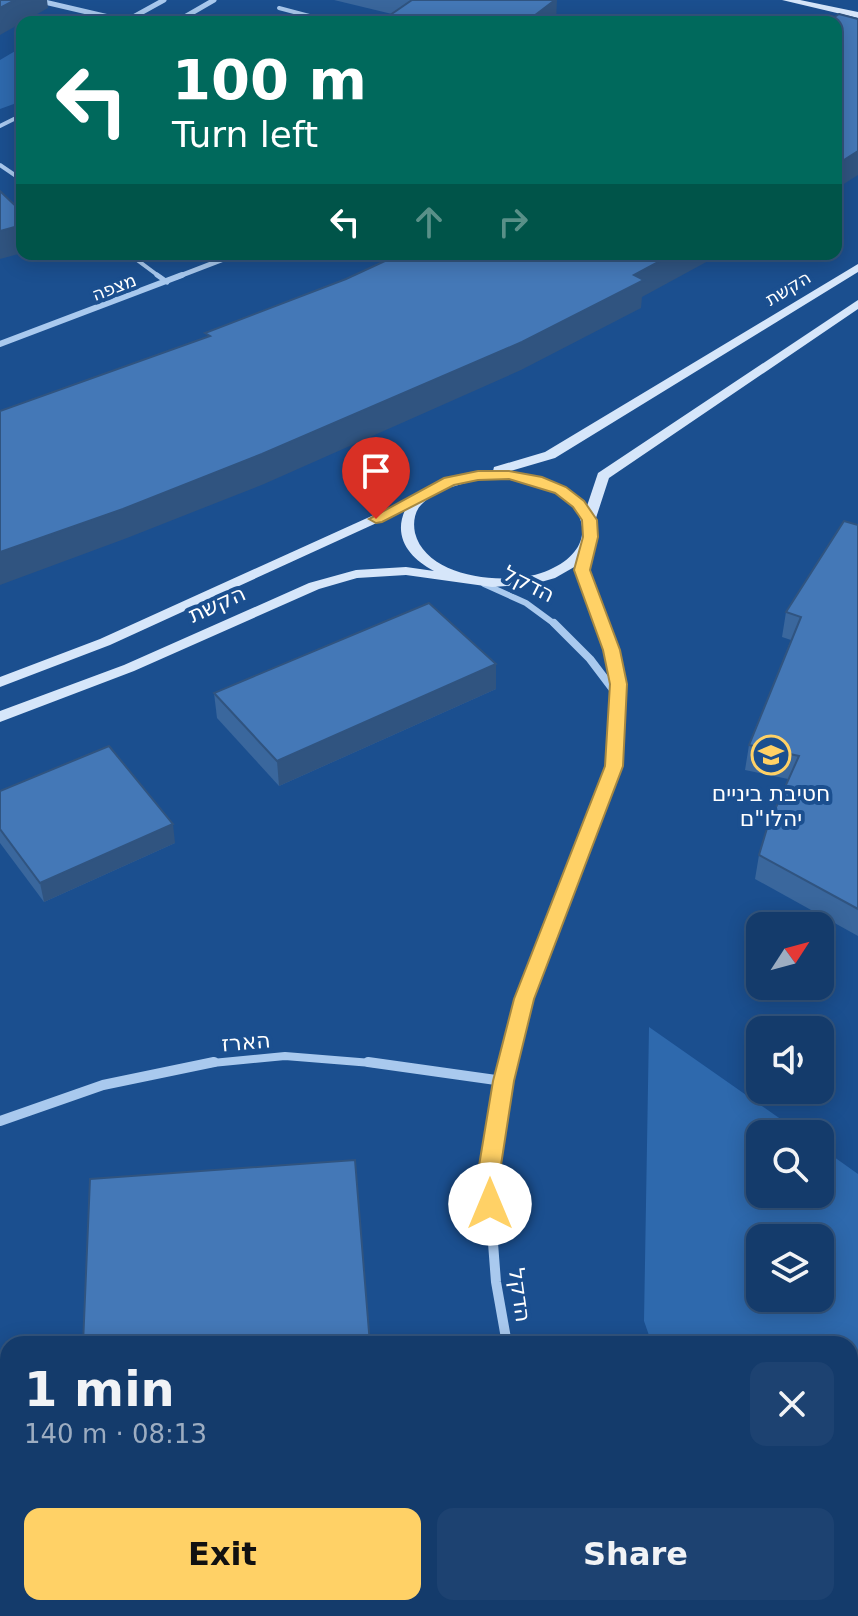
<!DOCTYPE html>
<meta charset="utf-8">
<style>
body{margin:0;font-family:"DejaVu Sans",Heebo,sans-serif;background:#1d4271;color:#f1f3f6;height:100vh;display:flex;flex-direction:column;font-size:30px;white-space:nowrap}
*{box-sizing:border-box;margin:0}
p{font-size:26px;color:#9dadc1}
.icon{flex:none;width:44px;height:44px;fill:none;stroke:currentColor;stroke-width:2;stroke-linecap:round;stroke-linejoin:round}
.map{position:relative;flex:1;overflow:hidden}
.details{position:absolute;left:0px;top:1336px;width:858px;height:280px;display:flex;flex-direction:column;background:#143b6b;border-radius:24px 24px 0 0;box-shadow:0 4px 20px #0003,0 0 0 2px #33557e}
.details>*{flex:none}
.banner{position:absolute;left:16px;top:16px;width:826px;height:244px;border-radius:16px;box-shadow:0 4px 20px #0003,0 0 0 2px #33557e;background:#00695c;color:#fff;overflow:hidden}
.needle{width:52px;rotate:54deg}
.buttons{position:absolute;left:746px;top:912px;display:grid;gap:16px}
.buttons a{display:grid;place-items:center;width:88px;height:88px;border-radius:16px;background:#143b6b;box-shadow:0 4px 20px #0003,0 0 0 2px #33557e;font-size:40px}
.pin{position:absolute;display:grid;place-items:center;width:68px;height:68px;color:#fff;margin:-82px -34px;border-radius:50% 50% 50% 0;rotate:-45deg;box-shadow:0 0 8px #0007}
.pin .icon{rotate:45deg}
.me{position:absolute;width:88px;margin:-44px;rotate:0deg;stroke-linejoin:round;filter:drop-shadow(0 0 6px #0008)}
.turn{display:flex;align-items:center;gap:28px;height:168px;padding:0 24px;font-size:36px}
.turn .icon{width:104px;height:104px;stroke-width:2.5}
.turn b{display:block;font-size:56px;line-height:68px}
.lanes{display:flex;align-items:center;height:76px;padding:0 24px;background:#0003;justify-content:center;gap:40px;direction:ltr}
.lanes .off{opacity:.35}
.round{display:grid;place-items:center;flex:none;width:84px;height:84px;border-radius:16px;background:#1d4271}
.headline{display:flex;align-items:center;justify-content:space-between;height:136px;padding:0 24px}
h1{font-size:48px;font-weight:700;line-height:60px}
.cta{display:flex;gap:16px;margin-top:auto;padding:16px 24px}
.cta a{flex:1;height:92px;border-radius:16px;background:#ffd166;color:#111;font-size:32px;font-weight:700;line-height:92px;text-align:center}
.cta a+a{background:#1d4271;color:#f1f3f6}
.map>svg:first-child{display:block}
</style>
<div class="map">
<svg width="858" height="1616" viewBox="0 0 858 1616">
<rect width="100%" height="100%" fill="#1b4f8f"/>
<!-- green -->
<g fill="#2e69ad" fill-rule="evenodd">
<polygon points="22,47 22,101 0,109 0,60"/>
<path d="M649,1027L802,1134H760V1194H820V1147L858,1174V1616H769L765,1608H850V1344H652L644,1321ZM760,1238H820V1298H760Z"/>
</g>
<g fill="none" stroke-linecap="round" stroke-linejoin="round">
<!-- lane-far1 -->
<g stroke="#a9c9ee" stroke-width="4">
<polyline points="279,8 332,22"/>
<polyline points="0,126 22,115"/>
<polyline points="0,165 22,180"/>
<polyline points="129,254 160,277"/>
</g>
<!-- lane -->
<polyline stroke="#a9c9ee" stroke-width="5" points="157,275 167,282"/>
<!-- street-far3 -->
<g stroke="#a9c9ee" stroke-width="5">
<polyline points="36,0 130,22"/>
<polyline points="126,21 164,0"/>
<polyline points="176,22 214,0"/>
<polyline points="177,277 237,254"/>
</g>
<!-- street-far2 -->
<g stroke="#a9c9ee" stroke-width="6">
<polyline points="0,344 182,275"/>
<polyline points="588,546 582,570 603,625"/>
<polyline points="484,584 526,603 556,625"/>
</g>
<!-- street-far1 -->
<g stroke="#a9c9ee" stroke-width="8">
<polyline points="554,623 590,659 618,696"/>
<polyline points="202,1064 285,1056 384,1064"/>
<polyline points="507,1064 524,999 614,766 619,684 612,650 602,623"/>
</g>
<!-- street -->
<g stroke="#a9c9ee" stroke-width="10">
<polyline points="368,1062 503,1081"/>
<polyline points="0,1121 103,1085 214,1062"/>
<polyline points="507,1344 496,1282 488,1178 508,1062"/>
<polyline points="605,1608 609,1616"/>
</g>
<!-- secondary -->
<g fill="#d6e6fa" fill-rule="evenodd">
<polygon points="782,0 800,0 858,12 858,18"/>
<path d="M858,264V272L555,458L507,472C537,475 566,482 587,506L598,473L858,300V309L609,478L595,521L597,531L594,544L576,566L555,578L534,584L492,587L406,575L357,578L319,589L134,671L0,722V711L124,665L309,583L356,570L406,567L434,571C409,558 393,537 405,510L110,645L0,687V677L100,639L418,495C439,481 467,471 493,471L494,467L545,452ZM483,479C504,479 525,480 544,487C590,505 598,549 549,570C512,587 427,580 415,533C413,524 414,512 421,505C437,488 462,484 483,479Z"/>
</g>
</g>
<!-- wall -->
<g fill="#3a679d">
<polygon points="334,0 557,0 392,14"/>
<polygon points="858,525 858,936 755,879 759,855 788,779 745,770 749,745 791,640 782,637 786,612"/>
<polygon points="496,689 279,786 217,718 214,693"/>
<polygon points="0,791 175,843 44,902 0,843"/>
</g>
<!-- shaded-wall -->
<g fill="#305480">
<polygon points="15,0 47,0 48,8 0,35 0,8"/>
<polygon points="555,0 557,0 556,22 526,22"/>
<polygon points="858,151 858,175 836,189 836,165"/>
<polygon points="22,225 22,253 0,259 0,231"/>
<polygon points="673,254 721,254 642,297 641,308 521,370 264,484 127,538 0,585 0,552 634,275"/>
<polygon points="496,664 496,689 279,786 277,761"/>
<polygon points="173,824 175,843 44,902 40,883"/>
<polygon points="0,1436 8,1493 8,1530 0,1472"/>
<polygon points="19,1608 24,1608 25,1616 20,1616"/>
<polygon points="451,1608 450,1616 422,1616"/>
</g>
<!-- building -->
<g fill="#4478b7" stroke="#305480" stroke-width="2">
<polygon points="0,0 15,0 0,8"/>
<polygon points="412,0 555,0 526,22 380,22"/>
<polygon points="839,14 858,19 858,151 836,165 836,22 827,22"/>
<polygon points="0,191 22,212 22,225 0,231"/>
<polygon points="400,254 673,254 634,275 644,280 522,342 262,454 123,509 0,552 0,411 210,336 205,333 346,279"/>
<polygon points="844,521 858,525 858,909 759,855 768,825 799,756 749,745 801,617 786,612"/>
<polygon points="429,603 496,664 277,761 214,693"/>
<polygon points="109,746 173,824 40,883 0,829 0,791"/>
<polygon points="355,1160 370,1344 83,1344 90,1179"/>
<polygon points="0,1472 8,1530 8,1608 19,1608 20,1616 0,1616"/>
<polygon points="131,1608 451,1608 422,1616 132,1616"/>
</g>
<!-- route -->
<polygon fill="#ffd166" stroke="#a68842" stroke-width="2" points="478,471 509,471 542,477 566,487 584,501 597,520 598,537 590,570 620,650 627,684 623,766 534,999 514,1081 499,1178 501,1204 498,1210 490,1213 482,1210 477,1178 493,1081 514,999 605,766 610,684 603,650 574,570 583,537 582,520 573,507 555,493 509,479 478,480 454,485 382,522 376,523 369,519 444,478"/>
<!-- icons -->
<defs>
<symbol id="school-ring" viewBox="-11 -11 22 22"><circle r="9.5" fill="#1b4f8f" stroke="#ffd166" stroke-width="1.5"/><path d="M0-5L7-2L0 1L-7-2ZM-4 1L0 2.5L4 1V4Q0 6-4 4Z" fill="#ffd166"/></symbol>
</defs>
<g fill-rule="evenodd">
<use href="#school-ring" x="749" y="733" width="44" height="44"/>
</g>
<g text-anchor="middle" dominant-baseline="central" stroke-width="8" stroke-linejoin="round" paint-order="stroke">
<!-- far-street labels -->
<g font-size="18" fill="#fff" stroke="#1b4f8f">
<text transform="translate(114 287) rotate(-21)">מצפה</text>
<text transform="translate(788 288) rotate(-31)">הקשת</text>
</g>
<!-- street labels -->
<g font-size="22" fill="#fff" stroke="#1b4f8f">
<text transform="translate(529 584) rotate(27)">הדקל</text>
<text transform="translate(217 604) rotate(-24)">הקשת</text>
<text transform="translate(246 1042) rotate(-5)">הארז</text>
<text transform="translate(520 1295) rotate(82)">הדקל</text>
</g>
<!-- poi labels -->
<g font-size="22" fill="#fff" stroke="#1b4f8f">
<text x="771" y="793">חטיבת ביניים<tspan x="771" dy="25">יהלו"ם</tspan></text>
</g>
</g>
</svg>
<div class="buttons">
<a><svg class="needle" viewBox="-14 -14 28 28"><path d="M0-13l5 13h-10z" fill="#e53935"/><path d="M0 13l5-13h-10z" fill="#9dadc1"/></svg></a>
<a><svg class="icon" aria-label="sound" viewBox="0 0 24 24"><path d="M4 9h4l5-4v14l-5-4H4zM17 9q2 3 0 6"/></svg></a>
<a><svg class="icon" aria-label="search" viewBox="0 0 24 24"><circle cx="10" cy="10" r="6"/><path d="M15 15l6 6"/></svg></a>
<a><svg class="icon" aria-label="layers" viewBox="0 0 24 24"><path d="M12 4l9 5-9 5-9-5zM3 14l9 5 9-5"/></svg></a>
</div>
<div class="pin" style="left:376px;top:519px;background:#d93025"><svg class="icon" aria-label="arrive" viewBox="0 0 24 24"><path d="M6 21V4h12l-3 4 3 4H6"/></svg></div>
<svg class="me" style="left:490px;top:1204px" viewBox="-20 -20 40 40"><circle r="19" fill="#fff"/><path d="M0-13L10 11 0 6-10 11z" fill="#ffd166"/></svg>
<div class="banner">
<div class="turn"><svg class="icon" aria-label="left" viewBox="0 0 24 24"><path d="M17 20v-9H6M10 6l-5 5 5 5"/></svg><div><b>100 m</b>Turn left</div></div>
<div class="lanes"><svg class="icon" aria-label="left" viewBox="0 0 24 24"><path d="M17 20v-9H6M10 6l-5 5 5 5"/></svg><svg class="icon off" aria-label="ahead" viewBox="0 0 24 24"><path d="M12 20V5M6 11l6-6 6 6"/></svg><svg class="icon off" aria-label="right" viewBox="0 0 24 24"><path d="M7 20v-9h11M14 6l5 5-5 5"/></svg></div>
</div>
<section class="details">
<div class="headline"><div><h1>1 min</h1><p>140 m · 08:13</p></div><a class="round"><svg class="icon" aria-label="close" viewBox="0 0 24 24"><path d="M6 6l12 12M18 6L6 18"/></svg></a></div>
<div class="cta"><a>Exit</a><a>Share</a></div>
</section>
</div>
